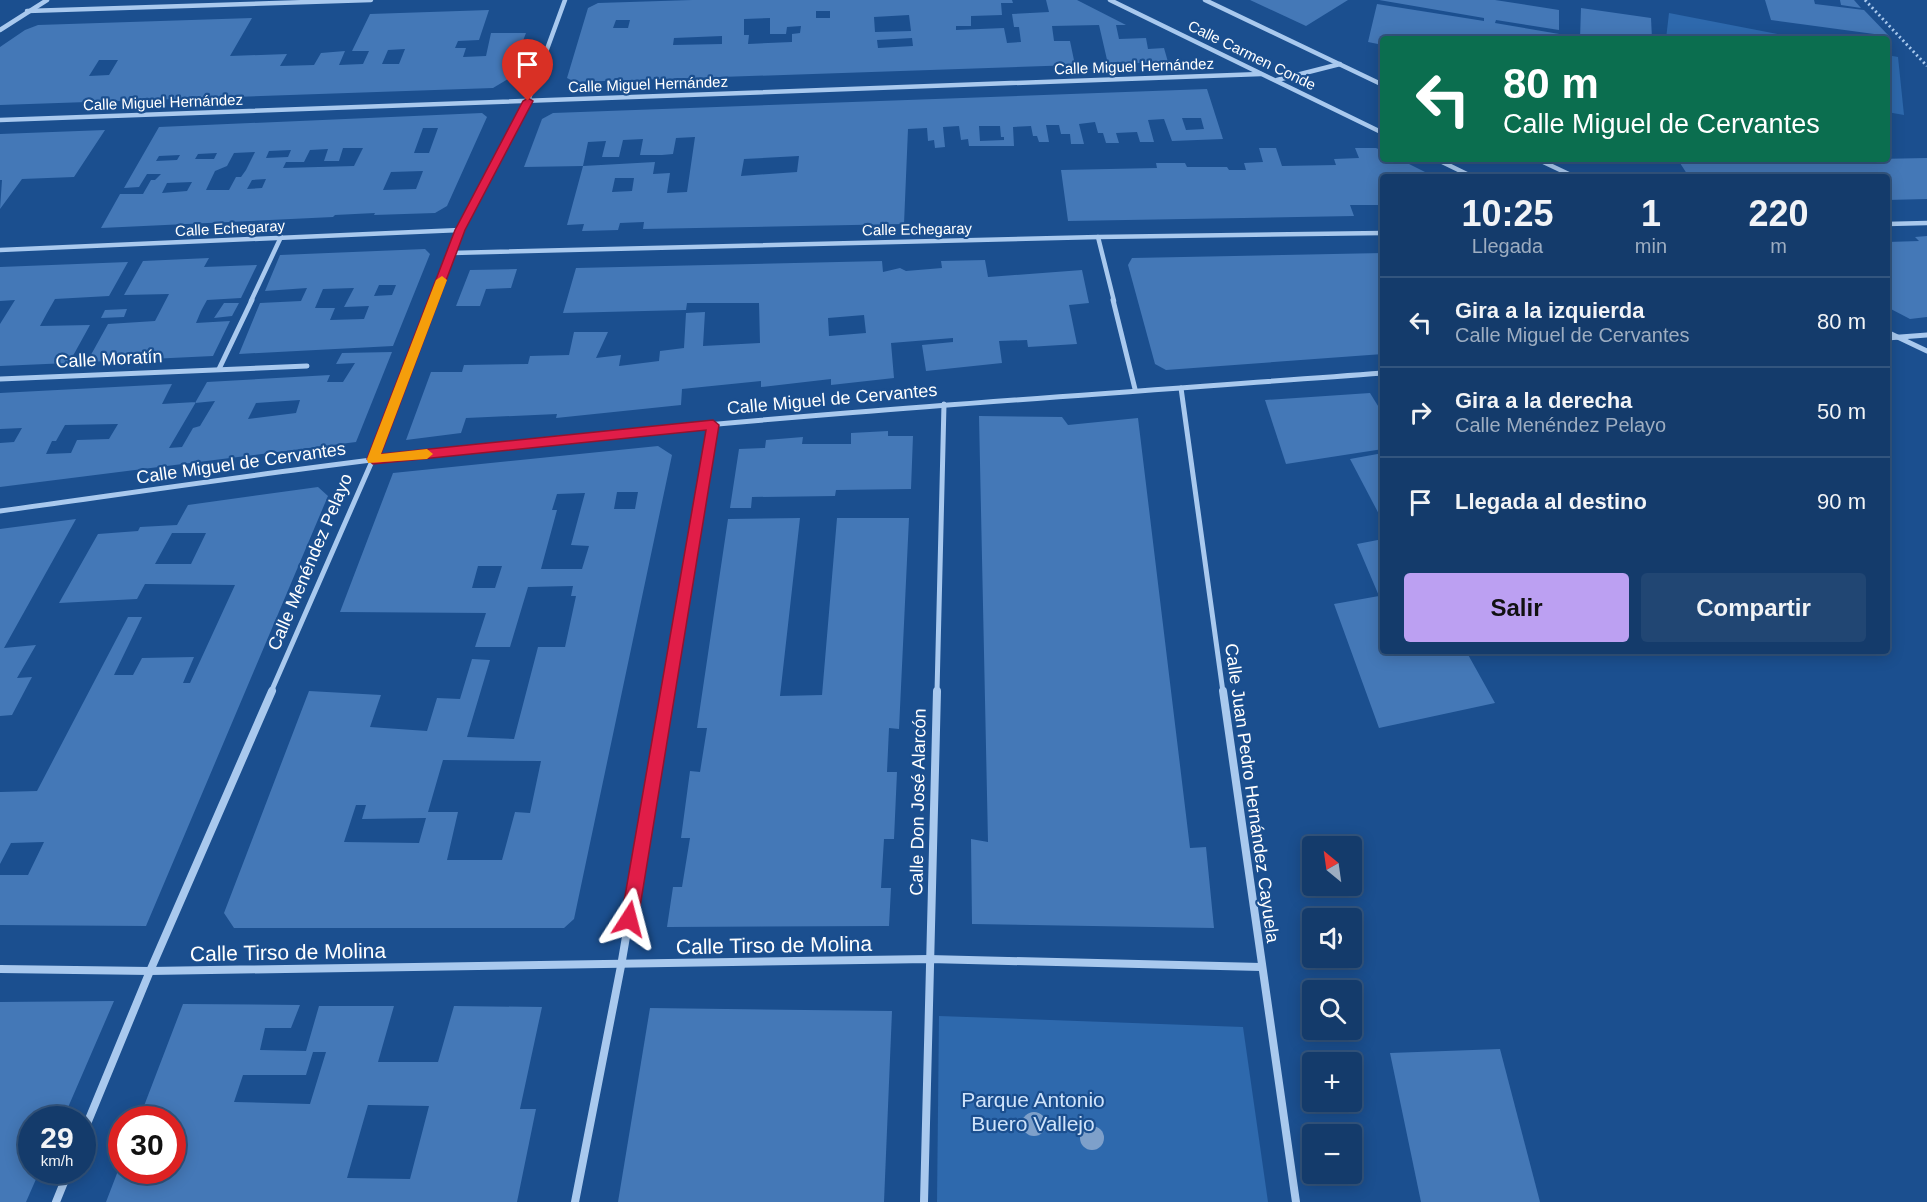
<!DOCTYPE html>
<html lang="es">
<meta charset="utf-8">
<style>
body{margin:0;font-family:Arial,sans-serif;background:#214673;color:#f1f3f6;height:100vh;display:flex;flex-direction:column;font-size:22px;white-space:nowrap}
*{box-sizing:border-box;margin:0}
p{font-size:20px;color:#9dadc1}
.icon{flex:none;width:33px;height:33px;fill:none;stroke:currentColor;stroke-width:2;stroke-linecap:round;stroke-linejoin:round}
.map{position:relative;flex:1;overflow:hidden}
.panel{position:absolute;left:1380px;top:174px;width:510px;height:480px;display:flex;flex-direction:column;background:#143b6b;border-radius:6px;box-shadow:0 3px 15px #0003,0 0 0 2px #33557e}
.panel>*{flex:none}
.hud{position:absolute;left:1380px;top:36px;width:510px;height:126px;border-radius:6px;box-shadow:0 3px 15px #0003,0 0 0 2px #33557e;background:#0b6e4f;color:#fff;overflow:hidden}
.needle{width:39px;rotate:331deg}
.buttons{position:absolute;left:1302px;top:836px;display:grid;gap:12px}
.buttons a{display:grid;place-items:center;width:60px;height:60px;border-radius:6px;background:#143b6b;box-shadow:0 3px 15px #0003,0 0 0 2px #33557e;font-size:30px}
.speed{position:absolute;left:18px;top:1106px;display:flex;gap:12px;font-size:30px;font-weight:700;text-align:center}
.speed>*{display:grid;place-content:center;width:78px;height:78px;border-radius:50%;background:#143b6b;box-shadow:0 3px 15px #0003,0 0 0 2px #33557e;line-height:1}
.speed small{font-size:15px;font-weight:400}
.speed .limit{border:9px solid #d22;background:#fff;color:#111}
.pin{position:absolute;display:grid;place-items:center;width:51px;height:51px;color:#fff;margin:-62px -26px;border-radius:50% 50% 50% 0;rotate:-45deg;box-shadow:0 0 6px #0007}
.pin .icon{rotate:45deg}
.me{position:absolute;width:66px;margin:-33px;rotate:9deg;stroke-linejoin:round;filter:drop-shadow(0 0 4px #0008)}
.turn{display:flex;align-items:center;gap:21px;height:126px;padding:0 24px;font-size:27px}
.turn .icon{width:78px;height:78px;stroke-width:2.5}
.turn b{display:block;font-size:42px;line-height:51px}
.eta{display:flex;justify-content:space-evenly;align-items:center;height:102px;text-align:center}
.eta b{font-size:36px;font-weight:800;line-height:42px}
.primary-button{display:flex;gap:12px;margin-top:auto;padding:12px 24px}
.primary-button a{flex:1;height:69px;border-radius:6px;background:#bca0f2;color:#111;font-size:24px;font-weight:800;line-height:69px;text-align:center}
.primary-button a+a{background:#214673;color:#f1f3f6}
ul{padding:0;list-style:none}
li{display:flex;align-items:center;gap:18px;height:90px;padding:0 24px;border-top:2px solid #33557e}
li div{flex:1}
li b{display:block;font-size:22px}
li em{font-style:normal}
.map>svg:first-child{display:block}
</style>
<div class="map">
<svg width="1927" height="1202" viewBox="0 0 1927 1202">
<rect width="100%" height="100%" fill="#1b4f8f"/>
<!-- green -->
<g fill="#2e69ad">
<polygon points="1669,13 1804,39 1666,39"/>
<polygon points="1887,55 1898,57 1904,115 1887,112"/>
<polygon points="939,1016 1243,1027 1268,1202 937,1202"/>
</g>
<!-- building -->
<g fill="#4478b7" fill-rule="evenodd">
<path d="M692,0H1012L1013,3H1001L1002,15L971,16V26H956V30L1004,28L1007,43L1021,42L1019,27H1014L1012,14L1049,12L1046,0H1077L1126,25H1116L1119,39L1146,38L1148,49L1164,48L1168,62L1108,64L1099,25L1052,26L1054,41H1070L1075,65L575,82L567,78L588,8L598,3ZM816,11H830V18H816ZM909,15L911,31L875,32L874,17ZM770,18V34H786L787,27L801,26L800,33L792,34V42L748,44L749,35H744V19ZM616,20H630L628,28H613ZM722,36V44L673,45L674,38ZM912,38L913,46L878,48L877,40Z"/>
<polygon points="1250,0 1348,0 1306,26"/>
<polygon points="1379,0 1495,0 1559,10 1559,30 1496,20 1495,23 1571,36 1571,39 1383,39 1383,45 1368,42 1377,4 1484,21 1484,18"/>
<polygon points="1765,0 1814,0 1815,4 1864,10 1889,36 1771,20"/>
<polygon points="1840,0 1854,0 1861,8 1841,5"/>
<polygon points="1581,8 1651,18 1652,39 1580,39"/>
<path d="M489,10L479,40L458,41L455,48H466L463,57L486,56L491,33H526L508,79L493,88L0,105V47L25,30L38,25L252,18L230,56L287,54L280,66L314,65L321,53L345,51L339,65L363,64L369,51H352L370,14ZM405,49L399,64H382L388,50ZM99,60H118L109,75L89,76Z"/>
<path d="M1207,89L1223,139L1172,141L1164,119L1148,120L1154,142H1140L1137,132L1116,133L1119,143H1106L1103,133H1098L1095,122L1079,124L1084,144H1071L1070,134H1061L1059,125H1046L1049,142H1039L1037,136H1033L1031,126L1013,127L1014,146H969L968,139L961,140L959,126L943,127L945,147L935,148L934,140L928,141L927,128L908,129L904,224L643,229L644,222L620,223L618,230L582,231L584,224L567,225L583,166L524,167L542,119L553,113ZM1182,118H1201L1204,129L1186,130ZM979,126H1000L1001,137H1004V140L980,141ZM695,137L687,192L667,193L670,173L653,174L655,162L583,166L588,142L606,141L602,157H619L623,140L643,139L640,155H662L673,154L676,138ZM799,156L797,172L741,176L744,159ZM615,178H634L632,191L612,192Z"/>
<path d="M482,113L487,117L447,206L435,213L374,215L375,213L335,215L333,217L101,228L120,194H143L151,180H155L161,174H147L139,187L124,188L159,127ZM423,128H438L429,153H414ZM343,148H363L354,166L283,168L286,162H304L310,150L328,149L324,161H339ZM291,150L288,157L266,158L269,151ZM255,152L246,170L241,177H236L229,190H206L215,171L227,166L234,153ZM217,153L214,159H195L198,154ZM180,155L177,160L156,161L159,156ZM423,171L416,189L383,190L391,172ZM266,179L262,188L247,189L252,180ZM192,182L187,191L162,193L167,183Z"/>
<polygon points="105,130 74,177 22,179 0,209 2,180 0,180 0,134"/>
<polygon points="1259,148 1276,148 1282,166 1336,165 1334,159 1359,158 1355,148 1376,148 1383,151 1383,159 1399,159 1435,177 1383,177 1383,205 1350,205 1354,216 1068,221 1061,170 1157,168 1156,163 1185,163 1187,167 1227,167 1229,170 1246,170 1244,163 1263,162"/>
<polygon points="1927,158 1927,199 1887,200 1887,177 1689,177 1680,163"/>
<polygon points="1927,236 1927,317 1910,319 1887,307 1887,242 1919,241 1915,237"/>
<path d="M425,249L430,254L393,346L239,354L260,303L301,301L307,288L265,291L280,255ZM379,285H396L392,295L374,296ZM354,288L344,307L369,306L364,319L330,320L335,308H315L323,289Z"/>
<polygon points="1383,253 1383,354 1166,370 1155,364 1128,265 1132,258"/>
<polygon points="209,258 204,267 257,265 241,298 207,300 201,311 196,323 230,321 213,356 87,362 108,324 155,321 169,294 124,295 143,261"/>
<path d="M985,260L988,277L1082,270L1089,303L1069,305L1077,344L1028,347L1027,340L999,341L1002,363L926,371L922,345L953,342V338L891,343L894,378L831,385V379L761,387V381L682,389L681,405L556,418L557,414L466,418L461,433L406,440L431,372H462L464,365L528,364L530,356L569,355L574,332H608L596,358L621,355L619,366L659,361L660,351L684,348L686,313L705,312L703,346L760,343L759,303H687L686,310L563,313L576,268L882,261L883,272L900,268L906,271L942,268L941,261ZM864,315L866,333L829,336L828,318Z"/>
<polygon points="128,262 109,296 55,299 47,313 40,326 90,325 69,363 0,366 0,324 15,300 0,301 0,267"/>
<polygon points="517,269 511,288 486,289 480,306 456,306 470,270"/>
<polygon points="224,303 239,303 232,316 214,318"/>
<polygon points="127,309 124,317 101,318 105,310"/>
<path d="M392,352L356,442L0,487V443L14,442L22,428L0,429V393L172,384L162,404L196,402L169,448L182,447L193,428L200,426L215,401L195,403L207,382L330,375L327,382H343L355,363L336,364L342,353ZM300,400L296,413L248,419L256,403ZM118,424L109,439L77,440L71,453L46,454L52,441H56L65,425Z"/>
<polygon points="1370,393 1383,414 1383,449 1286,464 1265,400"/>
<polygon points="979,416 1062,417 1068,425 1138,418 1190,848 1206,847 1214,928 972,924 971,839 988,842"/>
<polygon points="888,431 888,436 913,436 911,489 836,490 835,496 752,497 751,508 730,508 739,449 765,448 766,440 803,437 802,444 851,444 851,433"/>
<path d="M658,446L672,455L574,919L564,928H234L224,913L309,691L381,695L370,727L427,731L437,698L460,699L472,659L490,660L467,737L514,739L538,647H565L576,596H571L573,586L528,587L510,647H475L486,613L340,612L393,473ZM617,492H638L635,509H614ZM585,493L571,545L589,546L582,569H541L557,510H552L557,494ZM478,566H502L495,588H472ZM443,760L541,761L530,813L515,812L502,860H447L458,812H428ZM356,805H366L362,819L426,818L419,843L344,842Z"/>
<polygon points="1383,453 1383,518 1381,518 1350,459"/>
<path d="M318,487L328,496L146,926L0,925V875H28L44,842L11,843L0,864V792L37,791L128,617H142L114,675H133L142,658L194,657L183,683H190L235,585L145,584L137,599L59,603L98,534L138,531L140,527L177,525L188,505ZM172,533H206L191,564H155Z"/>
<polygon points="800,518 780,696 822,695 837,518 909,518 899,729 889,728 887,772 897,772 894,839 884,839 881,888 891,888 889,926 667,927 673,887 682,887 690,838 681,838 690,771 700,772 707,728 697,728 728,519"/>
<polygon points="76,519 4,648 36,645 17,678 32,677 12,715 0,716 0,529"/>
<polygon points="1383,539 1383,651 1466,651 1495,703 1379,728 1334,604 1379,596 1357,544"/>
<polygon points="114,1001 63,1119 32,1119 32,1170 40,1170 26,1202 0,1202 0,1002"/>
<path d="M183,1004L300,1005L291,1028H265L260,1050L306,1051L319,1006H394L378,1062H438L454,1006L542,1007L520,1109H536L517,1202H106L121,1163L122,1170H172V1119H139ZM313,1052H326L310,1104L234,1102L243,1075H306ZM368,1105L429,1106L410,1179L347,1178Z"/>
<polygon points="650,1008 892,1011 884,1202 618,1202"/>
<polygon points="1500,1049 1540,1202 1421,1202 1390,1053"/>
</g>
<g fill="none" stroke-linecap="round" stroke-linejoin="round">
<!-- path -->
<polyline stroke="#a9c9ee" stroke-width="3" stroke-dasharray="2 3" stroke-linecap="butt" points="1865,0 1927,66"/>
<!-- minor-far2 -->
<g stroke="#a9c9ee" stroke-width="4.5">
<polyline points="1110,0 1383,133"/>
<polyline points="1205,0 1383,85"/>
<polyline points="27,11 371,0"/>
<polyline points="0,30 47,0"/>
<polyline points="1277,80 1340,64"/>
<polyline points="0,120 1261,74"/>
<polyline points="1436,159 1473,177"/>
<polyline points="1537,159 1575,177"/>
<polyline points="1887,224 1927,223"/>
<polyline points="1098,237 1114,301"/>
<polyline points="0,250 460,230"/>
<polyline points="452,253 1098,237 1383,233"/>
<polyline points="251,301 281,237"/>
<polyline points="433,301 460,230 528,101 565,0"/>
</g>
<!-- minor-far1 -->
<g stroke="#a9c9ee" stroke-width="5">
<polyline points="1113,300 1135,389"/>
<polyline points="1887,332 1927,351"/>
<polyline points="1887,338 1927,335"/>
<polyline points="219,369 252,300"/>
<polyline points="0,379 307,366"/>
<polyline points="1181,388 1223,692"/>
<path d="M0,511C166,488 332,463 499,445C793,414 1088,395 1383,373"/>
<polyline points="271,692 373,459 434,300"/>
<polyline points="668,692 713,425"/>
<polyline points="937,692 944,404"/>
</g>
<!-- minor -->
<g stroke="#a9c9ee" stroke-width="8">
<polyline points="1223,691 1296,1202"/>
<polyline points="0,969 150,971 929,959 1261,967"/>
<polyline points="82,1136 150,971 272,691"/>
<polyline points="56,1202 69,1170"/>
<polyline points="575,1202 621,966 668,691"/>
<polyline points="924,1202 937,691"/>
</g>
</g>
<!-- trees -->
<g fill="#7ea0ca">
<circle cx="1034" cy="1124" r="12"/>
<circle cx="1092" cy="1138" r="12"/>
</g>
<!-- route -->
<polygon fill="#e11d48" stroke="#92132f" stroke-width="1.5" points="528,98 533,101 465,230 381,454 713,420 719,425 638,919 635,925 629,927 624,925 621,919 706,430 373,464 367,459 455,230 523,101"/>
<!-- slow -->
<polygon fill="#f59e0b" points="442,276 447,280 381,454 427,449 433,454 427,459 368,463 367,459 436,280"/>
<g text-anchor="middle" dominant-baseline="central" stroke-width="4.5" stroke-linejoin="round" paint-order="stroke">
<!-- far-street labels -->
<g font-size="15" fill="#fff" stroke="#1b4f8f">
<text transform="translate(1252 55) rotate(26)">Calle Carmen Conde</text>
<text transform="translate(1134 66) rotate(-2)">Calle Miguel Hernández</text>
<text transform="translate(648 84) rotate(-2)">Calle Miguel Hernández</text>
<text transform="translate(163 102) rotate(-2)">Calle Miguel Hernández</text>
<text transform="translate(230 228) rotate(-3)">Calle Echegaray</text>
<text transform="translate(917 229) rotate(-1)">Calle Echegaray</text>
</g>
<!-- street labels -->
<g font-size="18" fill="#fff" stroke="#1b4f8f">
<text transform="translate(109 359) rotate(-3)">Calle Moratín</text>
<text transform="translate(832 399) rotate(-5)">Calle Miguel de Cervantes</text>
<text transform="translate(241 463) rotate(-8)">Calle Miguel de Cervantes</text>
<text transform="translate(310 562) rotate(-67)">Calle Menéndez Pelayo</text>
<text transform="translate(1252 793) rotate(82)">Calle Juan Pedro Hernández Cayuela</text>
<text transform="translate(918 802) rotate(-89)">Calle Don José Alarcón</text>
</g>
<!-- near-street labels -->
<g font-size="21" fill="#fff" stroke="#1b4f8f">
<text transform="translate(774 945) rotate(-1)">Calle Tirso de Molina</text>
<text transform="translate(288 952) rotate(-1)">Calle Tirso de Molina</text>
</g>
<!-- near-park labels -->
<g font-size="21" fill="#cfe3fa" stroke="#1b4f8f">
<text x="1033" y="1099">Parque Antonio<tspan x="1033" dy="24">Buero Vallejo</tspan></text>
</g>
</g>
</svg>
<div class="buttons">
<a><svg class="needle" viewBox="-14 -14 28 28"><path d="M0-13l5 13h-10z" fill="#e53935"/><path d="M0 13l5-13h-10z" fill="#9dadc1"/></svg></a>
<a><svg class="icon" aria-label="sound" viewBox="0 0 24 24"><path d="M4 9h4l5-4v14l-5-4H4zM17 9q2 3 0 6"/></svg></a>
<a><svg class="icon" aria-label="search" viewBox="0 0 24 24"><circle cx="10" cy="10" r="6"/><path d="M15 15l6 6"/></svg></a>
<a>+</a>
<a>−</a>
</div>
<div class="speed"><div>29<small>km/h</small></div><div class="limit">30</div></div>
<div class="pin" style="left:528px;top:101px;background:#d93025"><svg class="icon" aria-label="arrive" viewBox="0 0 24 24"><path d="M6 21V4h12l-3 4 3 4H6"/></svg></div>
<svg class="me" style="left:629px;top:919px" viewBox="-20 -20 40 40"><path d="M0-17L14 15 0 8-14 15z" fill="#e11d48" stroke="#fff" stroke-width="4"/></svg>
<div class="hud">
<div class="turn"><svg class="icon" aria-label="left" viewBox="0 0 24 24"><path d="M17 20v-9H6M10 6l-5 5 5 5"/></svg><div><b>80 m</b>Calle Miguel de Cervantes</div></div>
</div>
<section class="panel">
<div class="eta">
<div><b>10:25</b><p>Llegada</p></div>
<div><b>1</b><p>min</p></div>
<div><b>220</b><p>m</p></div>
</div>
<ul>
<li><svg class="icon" aria-label="left" viewBox="0 0 24 24"><path d="M17 20v-9H6M10 6l-5 5 5 5"/></svg><div><b>Gira a la izquierda</b><p>Calle Miguel de Cervantes</p></div><em>80 m</em></li>
<li><svg class="icon" aria-label="right" viewBox="0 0 24 24"><path d="M7 20v-9h11M14 6l5 5-5 5"/></svg><div><b>Gira a la derecha</b><p>Calle Menéndez Pelayo</p></div><em>50 m</em></li>
<li><svg class="icon" aria-label="arrive" viewBox="0 0 24 24"><path d="M6 21V4h12l-3 4 3 4H6"/></svg><div><b>Llegada al destino</b></div><em>90 m</em></li>
</ul>
<div class="primary-button"><a>Salir</a><a>Compartir</a></div>
</section>
</div>
